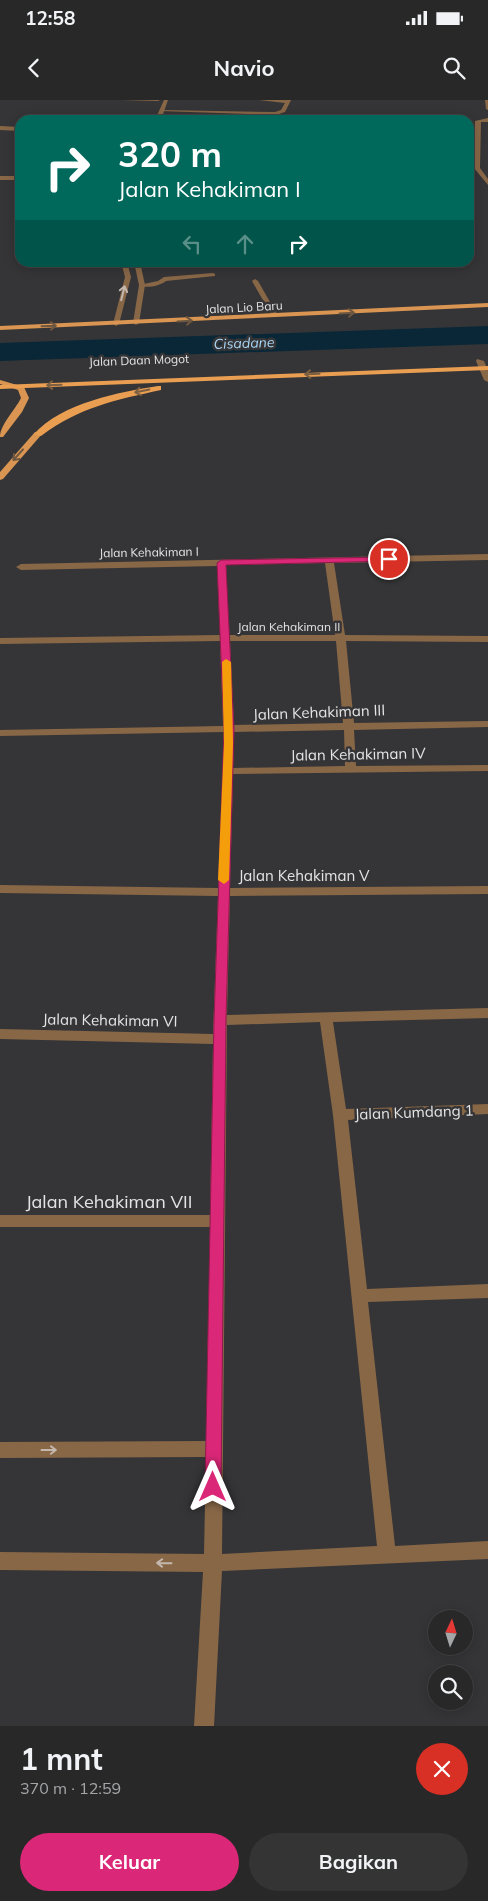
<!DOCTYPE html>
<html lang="id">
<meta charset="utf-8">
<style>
body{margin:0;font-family:Mulish,sans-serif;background:#343435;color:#f1f3f6;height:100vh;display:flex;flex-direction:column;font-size:19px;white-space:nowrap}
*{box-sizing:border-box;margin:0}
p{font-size:16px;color:#a5a6a8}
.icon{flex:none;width:28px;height:28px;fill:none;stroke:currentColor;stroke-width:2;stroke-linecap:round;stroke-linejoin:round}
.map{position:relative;height:1626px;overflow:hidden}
.drawer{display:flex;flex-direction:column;background:#282829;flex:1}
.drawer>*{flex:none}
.top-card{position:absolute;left:15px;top:15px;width:459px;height:152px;border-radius:15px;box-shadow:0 2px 12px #0003,0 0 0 1px #444446;background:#00695c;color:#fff;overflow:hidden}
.needle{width:32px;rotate:4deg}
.controls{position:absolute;left:428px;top:1510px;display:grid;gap:10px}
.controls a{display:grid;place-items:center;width:45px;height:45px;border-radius:50%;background:#282829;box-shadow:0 2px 12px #0003,0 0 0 1px #444446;font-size:25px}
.pin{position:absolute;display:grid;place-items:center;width:42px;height:42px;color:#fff;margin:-21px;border:2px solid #fff;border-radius:50%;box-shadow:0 1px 5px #0007}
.me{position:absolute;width:55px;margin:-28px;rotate:0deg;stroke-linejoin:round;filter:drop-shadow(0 0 4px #0008)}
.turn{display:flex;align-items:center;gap:18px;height:105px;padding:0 20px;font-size:22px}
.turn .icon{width:65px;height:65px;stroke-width:2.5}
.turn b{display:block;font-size:35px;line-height:42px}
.lanes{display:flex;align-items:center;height:48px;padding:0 20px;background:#0003;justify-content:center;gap:25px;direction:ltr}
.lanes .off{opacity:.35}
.round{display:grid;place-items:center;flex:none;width:52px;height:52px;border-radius:26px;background:#343435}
.headline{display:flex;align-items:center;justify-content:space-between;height:85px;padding:0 20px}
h1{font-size:30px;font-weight:700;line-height:38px}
.action{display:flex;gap:10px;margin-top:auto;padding:10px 20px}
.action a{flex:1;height:58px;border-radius:30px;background:#db2777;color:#fff;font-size:20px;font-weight:700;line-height:58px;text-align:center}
.action a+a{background:#343435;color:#f1f3f6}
.status{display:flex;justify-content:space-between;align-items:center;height:35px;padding:0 25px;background:#282829;direction:ltr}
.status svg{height:14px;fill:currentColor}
header{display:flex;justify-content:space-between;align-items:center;height:65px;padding:0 20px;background:#282829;font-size:22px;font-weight:700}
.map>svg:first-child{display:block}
</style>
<div class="status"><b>12:58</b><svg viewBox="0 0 49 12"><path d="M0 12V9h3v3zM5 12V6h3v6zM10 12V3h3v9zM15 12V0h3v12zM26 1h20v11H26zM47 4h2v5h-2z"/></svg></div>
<header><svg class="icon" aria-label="back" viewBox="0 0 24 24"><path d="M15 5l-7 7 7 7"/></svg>Navio<svg class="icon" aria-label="search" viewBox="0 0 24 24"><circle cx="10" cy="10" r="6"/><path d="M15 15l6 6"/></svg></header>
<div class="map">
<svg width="488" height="1626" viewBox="0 0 488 1626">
<rect width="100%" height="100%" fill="#353537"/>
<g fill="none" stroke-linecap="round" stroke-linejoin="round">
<!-- river -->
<polygon fill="#092737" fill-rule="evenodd" points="488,226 488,244 0,261 0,243"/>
<!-- minor -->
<g fill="#886747" fill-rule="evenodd">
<polygon points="121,0 160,0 158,1"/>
<polygon points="259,0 291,0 285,12 276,15 160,11 162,10 275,12 281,10 285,3"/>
<polygon points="485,0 488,0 488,10 486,9"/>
<polygon points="488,18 488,22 481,22 480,68 488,79 488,85 474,68 475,21"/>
<polygon points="0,26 20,27 20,31 0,30"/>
<rect x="0" y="76" width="20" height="4"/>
<path d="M213,173L215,174V176L166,181C160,186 145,189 139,185L158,181L164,177Z"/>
<polygon points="255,179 258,181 278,216 277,217 272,216 252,181"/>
<polygon points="477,259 484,261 488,271 488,282 484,280 476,261"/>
<path d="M488,454V460L334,463L345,535L488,536V542L346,541L354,623L488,621V627L354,630L356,666L488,665V671L233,674L230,788L488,786V794L230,796L227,915L488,908V918L333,922L346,1009L488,1004V1014L348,1020L367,1189L488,1184V1198L368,1202L395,1446L488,1441V1459L222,1471L214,1626H194L203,1472L0,1470V1452L204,1454L206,1357L0,1358V1342L206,1341L210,1127H0V1115H210L213,944L0,939V929L213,934L218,796L0,793V785L218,788L224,632L0,636V630L223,626L220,541L0,544V538L220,535L217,466L21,470L16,467L21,464ZM325,463L335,535H229L226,465ZM230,541H336L343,623L234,625ZM344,630L345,666L233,668L234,632ZM320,922L333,1015L377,1446L222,1454L227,925Z"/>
</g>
<!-- tertiary -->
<g fill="#886747" fill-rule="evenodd">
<polygon points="164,0 168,0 161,20 155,20"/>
<polygon points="121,162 127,162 131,177 119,224 116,226 113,224 125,177"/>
<polygon points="134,162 140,162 145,185 139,223 136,225 133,223 139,185"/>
</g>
<!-- primary -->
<g fill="#d99551" fill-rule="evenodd">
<polygon points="488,203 488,207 0,230 0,226"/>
<path d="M0,280L24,287L29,298L22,312L3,337H0C0,325 15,310 21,298L18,290L0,284Z"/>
<polygon points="35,332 42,334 3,379 0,380 0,372"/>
</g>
<!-- trunk -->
<g fill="#e99e52" fill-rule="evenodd">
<polygon points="488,266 488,270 0,289 0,285"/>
<path d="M158,286H161V290C115,300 80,307 41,336L34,334C62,303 119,292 158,286Z"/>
</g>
</g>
<!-- one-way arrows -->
<defs><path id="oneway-shaft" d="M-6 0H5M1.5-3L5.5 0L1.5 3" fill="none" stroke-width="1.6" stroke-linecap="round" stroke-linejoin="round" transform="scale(1.25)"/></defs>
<g stroke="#c4b8ae">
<use href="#oneway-shaft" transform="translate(123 193) rotate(-76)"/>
<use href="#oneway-shaft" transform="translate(49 1350)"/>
<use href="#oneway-shaft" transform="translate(164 1463) rotate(-179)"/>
</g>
<g stroke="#6e5740">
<use href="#oneway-shaft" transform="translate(347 213) rotate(-3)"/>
<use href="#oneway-shaft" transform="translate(185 221) rotate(-3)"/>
<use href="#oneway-shaft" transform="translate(49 226) rotate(-2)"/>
<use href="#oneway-shaft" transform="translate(18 355) rotate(132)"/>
</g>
<g stroke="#7d5f42">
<use href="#oneway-shaft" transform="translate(312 274) rotate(178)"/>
<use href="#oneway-shaft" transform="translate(54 285) rotate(178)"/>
<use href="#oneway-shaft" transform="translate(142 291) rotate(168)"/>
</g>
<!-- route -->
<polygon fill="#db2777" stroke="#8e194d" points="389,457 392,457 392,461 226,465 234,630 226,920 221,1387 219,1392 213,1395 207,1392 205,1387 214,920 224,630 217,463 221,460"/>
<!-- slow -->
<polygon fill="#f59e0b" points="226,559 231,562 233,643 229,780 224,784 218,780 224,643 222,562"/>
<g text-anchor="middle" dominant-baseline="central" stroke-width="5" stroke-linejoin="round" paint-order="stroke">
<!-- far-street labels -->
<g font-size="12" fill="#e4e4e5" stroke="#353537">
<text transform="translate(244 207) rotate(-3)">Jalan Lio Baru</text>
<text transform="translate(139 260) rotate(-2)">Jalan Daan Mogot</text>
<text transform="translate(149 452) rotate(-1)">Jalan Kehakiman I</text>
<text x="289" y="526">Jalan Kehakiman II</text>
</g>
<!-- far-water labels -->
<g font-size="14" font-style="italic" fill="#aad8f7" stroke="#353537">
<text transform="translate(244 243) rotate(-2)">Cisadane</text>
</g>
<!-- street labels -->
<g font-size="15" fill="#e4e4e5" stroke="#353537">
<text transform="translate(319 612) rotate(-2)">Jalan Kehakiman III</text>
<text transform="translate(358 654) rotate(-1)">Jalan Kehakiman IV</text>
<text x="304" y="775">Jalan Kehakiman V</text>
<text transform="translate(110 920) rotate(1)">Jalan Kehakiman VI</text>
<text transform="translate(414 1012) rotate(-2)">Jalan Kumdang 1</text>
</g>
<!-- near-street labels -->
<g font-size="18" fill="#e4e4e5" stroke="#353537">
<text x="109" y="1101">Jalan Kehakiman VII</text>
</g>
</g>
</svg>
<div class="controls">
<a><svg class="needle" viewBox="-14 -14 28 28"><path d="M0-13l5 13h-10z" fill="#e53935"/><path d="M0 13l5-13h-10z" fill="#a5a6a8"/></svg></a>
<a><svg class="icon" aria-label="search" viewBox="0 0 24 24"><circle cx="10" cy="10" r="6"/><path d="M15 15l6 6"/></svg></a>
</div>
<div class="pin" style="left:389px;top:459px;background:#d93025"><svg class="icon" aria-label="arrive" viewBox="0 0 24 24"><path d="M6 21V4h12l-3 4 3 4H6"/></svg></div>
<svg class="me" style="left:213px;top:1387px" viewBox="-20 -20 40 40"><path d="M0-17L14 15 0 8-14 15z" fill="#db2777" stroke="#fff" stroke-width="4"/></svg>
<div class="top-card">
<div class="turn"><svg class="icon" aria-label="right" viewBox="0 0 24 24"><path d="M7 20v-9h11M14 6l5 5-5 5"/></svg><div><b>320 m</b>Jalan Kehakiman I</div></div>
<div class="lanes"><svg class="icon off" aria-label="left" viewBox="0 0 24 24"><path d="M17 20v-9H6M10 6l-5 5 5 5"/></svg><svg class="icon off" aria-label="ahead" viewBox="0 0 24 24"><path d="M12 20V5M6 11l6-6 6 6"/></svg><svg class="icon" aria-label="right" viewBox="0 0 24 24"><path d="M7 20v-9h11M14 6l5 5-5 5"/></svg></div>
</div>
</div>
<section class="drawer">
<div class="headline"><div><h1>1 mnt</h1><p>370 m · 12:59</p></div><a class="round" style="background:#d93025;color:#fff"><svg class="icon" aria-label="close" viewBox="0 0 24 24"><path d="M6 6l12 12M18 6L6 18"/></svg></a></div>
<div class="action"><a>Keluar</a><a>Bagikan</a></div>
</section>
